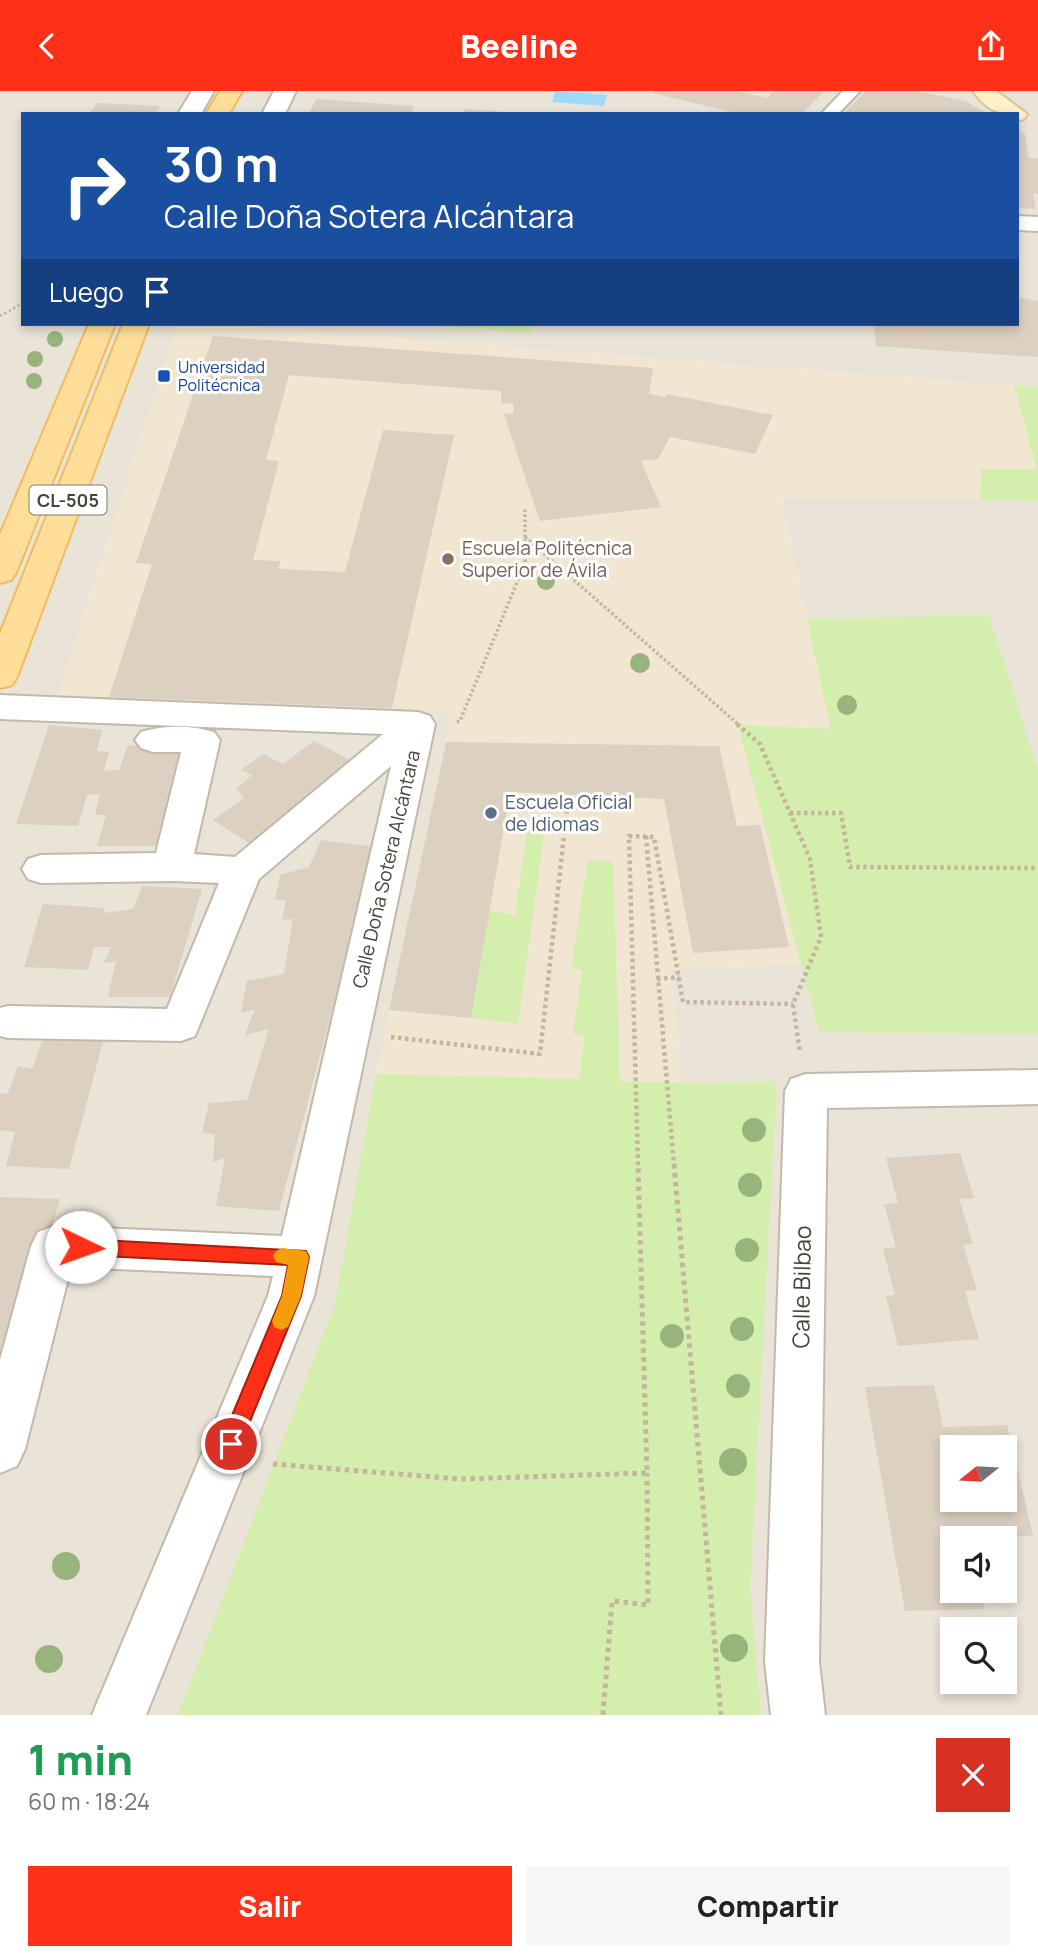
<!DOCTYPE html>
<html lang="es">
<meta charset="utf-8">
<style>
body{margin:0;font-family:Manrope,sans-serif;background:#f6f6f6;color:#202124;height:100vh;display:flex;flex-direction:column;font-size:26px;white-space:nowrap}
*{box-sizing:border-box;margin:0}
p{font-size:23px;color:#757577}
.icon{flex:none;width:38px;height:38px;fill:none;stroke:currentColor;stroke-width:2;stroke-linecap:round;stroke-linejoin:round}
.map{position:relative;height:1624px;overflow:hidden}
.drawer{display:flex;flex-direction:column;background:#fff;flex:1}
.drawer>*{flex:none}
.guide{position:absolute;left:21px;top:21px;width:998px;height:214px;border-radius:0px;box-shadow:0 4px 10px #0003;background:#1a4fa0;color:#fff;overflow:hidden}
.needle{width:46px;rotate:252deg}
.fabs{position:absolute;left:940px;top:1344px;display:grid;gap:14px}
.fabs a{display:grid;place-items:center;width:77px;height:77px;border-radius:0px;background:#fff;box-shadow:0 4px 10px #0003;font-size:35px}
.pin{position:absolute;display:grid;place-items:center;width:60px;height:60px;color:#fff;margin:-30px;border:4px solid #fff;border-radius:50%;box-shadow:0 2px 7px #0007}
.me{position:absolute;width:77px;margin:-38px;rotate:93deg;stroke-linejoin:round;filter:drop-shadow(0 0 5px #0008)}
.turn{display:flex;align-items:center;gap:24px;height:147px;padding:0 28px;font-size:32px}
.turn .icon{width:91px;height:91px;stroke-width:2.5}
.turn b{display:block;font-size:49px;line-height:60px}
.then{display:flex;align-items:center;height:66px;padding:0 28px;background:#0003;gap:14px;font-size:26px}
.round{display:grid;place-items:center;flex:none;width:74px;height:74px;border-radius:0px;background:#f6f6f6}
.head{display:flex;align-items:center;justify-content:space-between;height:119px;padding:0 28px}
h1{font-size:42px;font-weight:800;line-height:52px;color:#1e9e55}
.primary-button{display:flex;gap:14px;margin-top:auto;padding:14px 28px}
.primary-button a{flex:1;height:80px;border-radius:0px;background:#ff3017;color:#fff;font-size:28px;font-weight:800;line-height:80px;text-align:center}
.primary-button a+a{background:#f6f6f6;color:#202124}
header{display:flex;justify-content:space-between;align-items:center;height:91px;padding:0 28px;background:#ff3017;color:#fff;font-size:32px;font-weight:800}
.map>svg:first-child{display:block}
</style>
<header><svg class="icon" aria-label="back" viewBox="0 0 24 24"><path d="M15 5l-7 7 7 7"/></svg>Beeline<svg class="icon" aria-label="share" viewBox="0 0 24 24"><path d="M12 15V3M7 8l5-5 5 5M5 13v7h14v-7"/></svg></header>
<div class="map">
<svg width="1038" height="1624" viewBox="0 0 1038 1624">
<rect width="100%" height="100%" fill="#f6f1e9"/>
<!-- residential -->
<path fill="#eae3d7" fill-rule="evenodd" d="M0,0H1038V1624H0ZM23,23H1017V233H23ZM952,1356H1004V1409H952ZM952,1447H1004V1500H952ZM952,1538H1004V1591H952Z"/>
<!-- education -->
<polygon fill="#f0e6d2" points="177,233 216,233 1014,294 1038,378 981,378 980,409 782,408 831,638 739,634 801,873 672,879 683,998 376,983 451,620 57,604"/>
<!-- green -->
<g fill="#d4eeae">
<polygon points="417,233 533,233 531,242"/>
<polygon points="1014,294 1038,296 1038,410 980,409 981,378 1037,378"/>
<polygon points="989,524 1038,680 1038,943 819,941 738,634 831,638 807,528"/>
<polygon points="528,735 545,736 518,933 471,927 489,819 515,824"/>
<polygon points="588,769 613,770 620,990 710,992 777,990 750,1497 761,1624 178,1624 335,1213 376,983 579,988 585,945 573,943 582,879 571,878"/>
</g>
<!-- water -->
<polygon fill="#a0d8f8" points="555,0 607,4 604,15 552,11"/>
<!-- building -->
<g fill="#dcd0c0" fill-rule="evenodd">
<polygon points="656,0 737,0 767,7 774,0 824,0 802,23 740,23 653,2"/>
<polygon points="866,0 915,0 965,10 988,23 843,23"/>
<polygon points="316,8 414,15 411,23 309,23"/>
<polygon points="97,12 160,15 155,23 89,23"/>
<polygon points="464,18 506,21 506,23 462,23"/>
<polygon points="1017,39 1025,43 1029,67 1038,67 1038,103 1033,102 1036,118 1017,117"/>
<polygon points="1017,206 1038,210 1038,266 876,255 874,233 1017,233"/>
<polygon points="213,245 653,277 649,303 665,306 667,303 773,324 755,363 670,346 658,368 641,370 661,416 540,430 504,323 514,322 513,313 501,312 501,300 289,284 266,369 279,370 253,469 281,470 278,478 345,481 383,339 454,344 392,617 109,606 152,473 136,472"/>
<polygon points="49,634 102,639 97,660 109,661 104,680 119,679 128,654 184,658 156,755 97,755 106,724 95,724 100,703 87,704 78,735 16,733"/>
<polygon points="314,650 352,670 252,754 213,729 244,707 236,698 252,684 241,679 263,663 283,673"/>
<polygon points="446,651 719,655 737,735 760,734 789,856 693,862 664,708 510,701 471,927 389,919"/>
<polygon points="321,749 375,756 279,1120 216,1115 225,1067 213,1071 215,1043 202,1042 209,1012 247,1009 269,938 245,944 255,918 241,922 247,890 284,883 293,828 282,829 286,810 275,808 280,784 309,776"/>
<polygon points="142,795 202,798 170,906 108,906 116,870 104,872 111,856 94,856 88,879 24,876 43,813 103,817 105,822 133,818"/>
<polygon points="44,944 104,947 69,1078 6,1075 15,1041 0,1039 0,1002 7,1004 18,975 32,978"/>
<polygon points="960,1062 974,1107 959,1108 973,1153 963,1154 977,1199 965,1200 979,1248 898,1255 886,1205 895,1204 883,1158 896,1156 884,1113 898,1112 886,1067"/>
<polygon points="0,1106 60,1108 10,1274 0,1274"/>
<path d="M934,1294L943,1336L1007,1334L1033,1445L952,1447V1500H981L985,1518L905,1520L865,1296ZM952,1356H1004V1409H952Z"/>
</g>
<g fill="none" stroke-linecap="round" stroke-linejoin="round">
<defs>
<polygon id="service" points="843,0 860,0 838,23 821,23"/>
<g id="minor">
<polygon points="192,0 214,0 201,23 178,23"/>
<polygon points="274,0 296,0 285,23 262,23"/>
<polygon points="1017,125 1038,126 1038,140 1017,139"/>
<path d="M0,604L418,621L430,625L435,633L314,1205L146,1624H92L268,1205L273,1185L71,1176L25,1358L17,1375L0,1382V1269L31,1155L38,1141L54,1135L282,1145L391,675L259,788L195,945L181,950L8,947L0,945V917L8,915L167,918L219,792L172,790L41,792L28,788L22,778L28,768L41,764L156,762L181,661H153L141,657L135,649L141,641C163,634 192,634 214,641L220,649L194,763L235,766L383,643L0,628Z"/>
<polygon points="1038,979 1038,1013 827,1017 819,1571 825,1624 771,1624 765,1571 785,1000 791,988 806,983"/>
</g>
<path id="secondary" d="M973,0H996L1027,23L1024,28L1017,30V23C996,23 985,17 973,0Z"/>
<g id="primary">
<polygon points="220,0 242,0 229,23 206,23"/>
<polygon points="89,233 115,233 16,482 11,489 0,492 0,444"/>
<polygon points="123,233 149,233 17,586 12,594 0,597 0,543"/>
</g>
</defs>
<!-- service casing -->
<use href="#service" stroke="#c3b9aa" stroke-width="4"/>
<!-- minor casing -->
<use href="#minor" stroke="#c3b9aa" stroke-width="4"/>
<!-- secondary casing -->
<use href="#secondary" stroke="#dac595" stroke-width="4"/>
<!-- primary casing -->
<use href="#primary" stroke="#f0bd5d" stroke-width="4"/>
<!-- path-far3 -->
<polyline stroke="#c6b59a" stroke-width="2.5" stroke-dasharray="2.5 2.5" stroke-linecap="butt" points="0,225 23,212"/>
<!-- path-far2 -->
<g stroke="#c6b59a" stroke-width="3.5" stroke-dasharray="2.5 2.5" stroke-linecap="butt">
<polyline points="525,446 739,634"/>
<polyline points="457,631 460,630 525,472 525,417"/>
</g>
<!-- path-far1 -->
<g stroke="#c6b59a" stroke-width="4.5" stroke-dasharray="3.5 3.5" stroke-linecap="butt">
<polyline points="737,633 760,653 810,768 821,846 793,913 800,962"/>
<polyline points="790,722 841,722 850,776 1038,777"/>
<polyline points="646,745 674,1074"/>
<polyline points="657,888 679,886"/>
<polyline points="391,946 540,963 567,717"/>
<polyline points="638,1074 629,745 654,746 683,911 793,913"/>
</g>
<!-- path -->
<g stroke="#c6b59a" stroke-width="5" stroke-dasharray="4.5 4.5" stroke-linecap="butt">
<polyline points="674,1073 721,1624"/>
<polyline points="273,1373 460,1388 647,1382 638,1073"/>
<polyline points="603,1624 612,1510 648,1514 647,1382"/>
</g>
<!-- service -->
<use href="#service" fill="#fff" fill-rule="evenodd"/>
<!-- minor -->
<use href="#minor" fill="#fff" fill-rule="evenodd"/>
<!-- secondary -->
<use href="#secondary" fill="#fff0ca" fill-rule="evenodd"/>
<!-- primary -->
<use href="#primary" fill="#ffde99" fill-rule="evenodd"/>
</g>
<!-- trees -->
<g fill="#98b47c">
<circle cx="55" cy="248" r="8"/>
<circle cx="35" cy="268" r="8"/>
<circle cx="34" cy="290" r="8"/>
<circle cx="546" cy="490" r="9"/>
<circle cx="640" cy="572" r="10"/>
<circle cx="847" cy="614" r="10"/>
<circle cx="754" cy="1039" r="12"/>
<circle cx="750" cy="1094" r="12"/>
<circle cx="747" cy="1159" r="12"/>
<circle cx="742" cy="1238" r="12"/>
<circle cx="672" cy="1245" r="12"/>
<circle cx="738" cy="1295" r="12"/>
<circle cx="733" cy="1371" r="14"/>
<circle cx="66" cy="1475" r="14"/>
<circle cx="734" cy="1557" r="14"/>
<circle cx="49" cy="1568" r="14"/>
</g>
<!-- route -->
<polygon fill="#ff3017" stroke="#a61f0f" stroke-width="2" points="81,1148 306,1160 309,1166 301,1205 238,1360 231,1363 223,1360 220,1353 282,1205 288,1174 81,1164 75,1162 72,1156 75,1150"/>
<!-- slow -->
<polygon fill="#f59e0b" points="282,1157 306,1160 309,1166 301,1205 288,1236 281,1239 274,1236 272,1230 282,1205 288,1174 276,1171 273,1165 276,1160"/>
<!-- markers -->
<rect fill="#1a4fb4" stroke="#fff" stroke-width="2.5" x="157" y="278" width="14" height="14" rx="3.5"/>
<circle fill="#8d6e63" stroke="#fff" stroke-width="2.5" cx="448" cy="468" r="7"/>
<circle fill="#5c6f8a" stroke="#fff" stroke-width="2.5" cx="491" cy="722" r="7"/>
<g text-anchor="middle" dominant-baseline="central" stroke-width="6" stroke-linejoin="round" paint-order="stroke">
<!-- far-transit labels -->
<g font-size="16" fill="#164399" stroke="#fff" text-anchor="start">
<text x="178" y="276">Universidad<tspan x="178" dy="18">Politécnica</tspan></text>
</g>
<!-- shield labels -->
<rect fill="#fff" stroke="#817b72" stroke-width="2" x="29.5" y="394.5" width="77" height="29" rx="5"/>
<g font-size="18" font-weight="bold" fill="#4b4236">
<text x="68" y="409">CL-505</text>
</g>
<!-- education labels -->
<g font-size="19" fill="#785e54" stroke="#fff" text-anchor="start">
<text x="462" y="457">Escuela Politécnica<tspan x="462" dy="22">Superior de Ávila</tspan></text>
</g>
<!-- service labels -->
<g font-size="19" fill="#4e5e75" stroke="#fff" text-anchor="start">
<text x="505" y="711">Escuela Oficial<tspan x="505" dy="22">de Idiomas</tspan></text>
</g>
<!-- street labels -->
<g font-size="19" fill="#4b4236" stroke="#fff">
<text transform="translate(386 778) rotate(-77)">Calle Doña Sotera Alcántara</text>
</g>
<!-- near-street labels -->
<g font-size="23" fill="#4b4236" stroke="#fff">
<text transform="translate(801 1196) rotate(-89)">Calle Bilbao</text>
</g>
</g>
</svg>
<div class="fabs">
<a><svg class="needle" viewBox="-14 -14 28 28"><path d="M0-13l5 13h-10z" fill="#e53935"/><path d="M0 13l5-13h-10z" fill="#757577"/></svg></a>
<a><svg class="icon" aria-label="sound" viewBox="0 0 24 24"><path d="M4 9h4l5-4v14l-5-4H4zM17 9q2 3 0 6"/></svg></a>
<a><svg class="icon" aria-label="search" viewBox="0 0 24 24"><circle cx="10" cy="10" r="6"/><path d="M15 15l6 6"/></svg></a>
</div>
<div class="pin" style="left:231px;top:1353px;background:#d93025"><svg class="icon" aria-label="arrive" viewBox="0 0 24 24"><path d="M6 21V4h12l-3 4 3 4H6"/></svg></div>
<svg class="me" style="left:81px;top:1156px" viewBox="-20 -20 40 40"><circle r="19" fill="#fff"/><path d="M0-13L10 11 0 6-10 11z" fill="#ff3017"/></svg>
<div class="guide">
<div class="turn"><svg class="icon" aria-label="right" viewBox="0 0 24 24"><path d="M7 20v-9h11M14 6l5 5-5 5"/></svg><div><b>30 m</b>Calle Doña Sotera Alcántara</div></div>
<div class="then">Luego<svg class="icon" aria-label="arrive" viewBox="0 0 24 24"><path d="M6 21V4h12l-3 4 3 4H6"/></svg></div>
</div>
</div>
<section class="drawer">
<div class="head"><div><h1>1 min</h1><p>60 m · 18:24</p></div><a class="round" style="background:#d93025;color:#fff"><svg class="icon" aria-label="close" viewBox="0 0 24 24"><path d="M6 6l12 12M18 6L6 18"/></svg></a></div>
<div class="primary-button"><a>Salir</a><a>Compartir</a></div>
</section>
